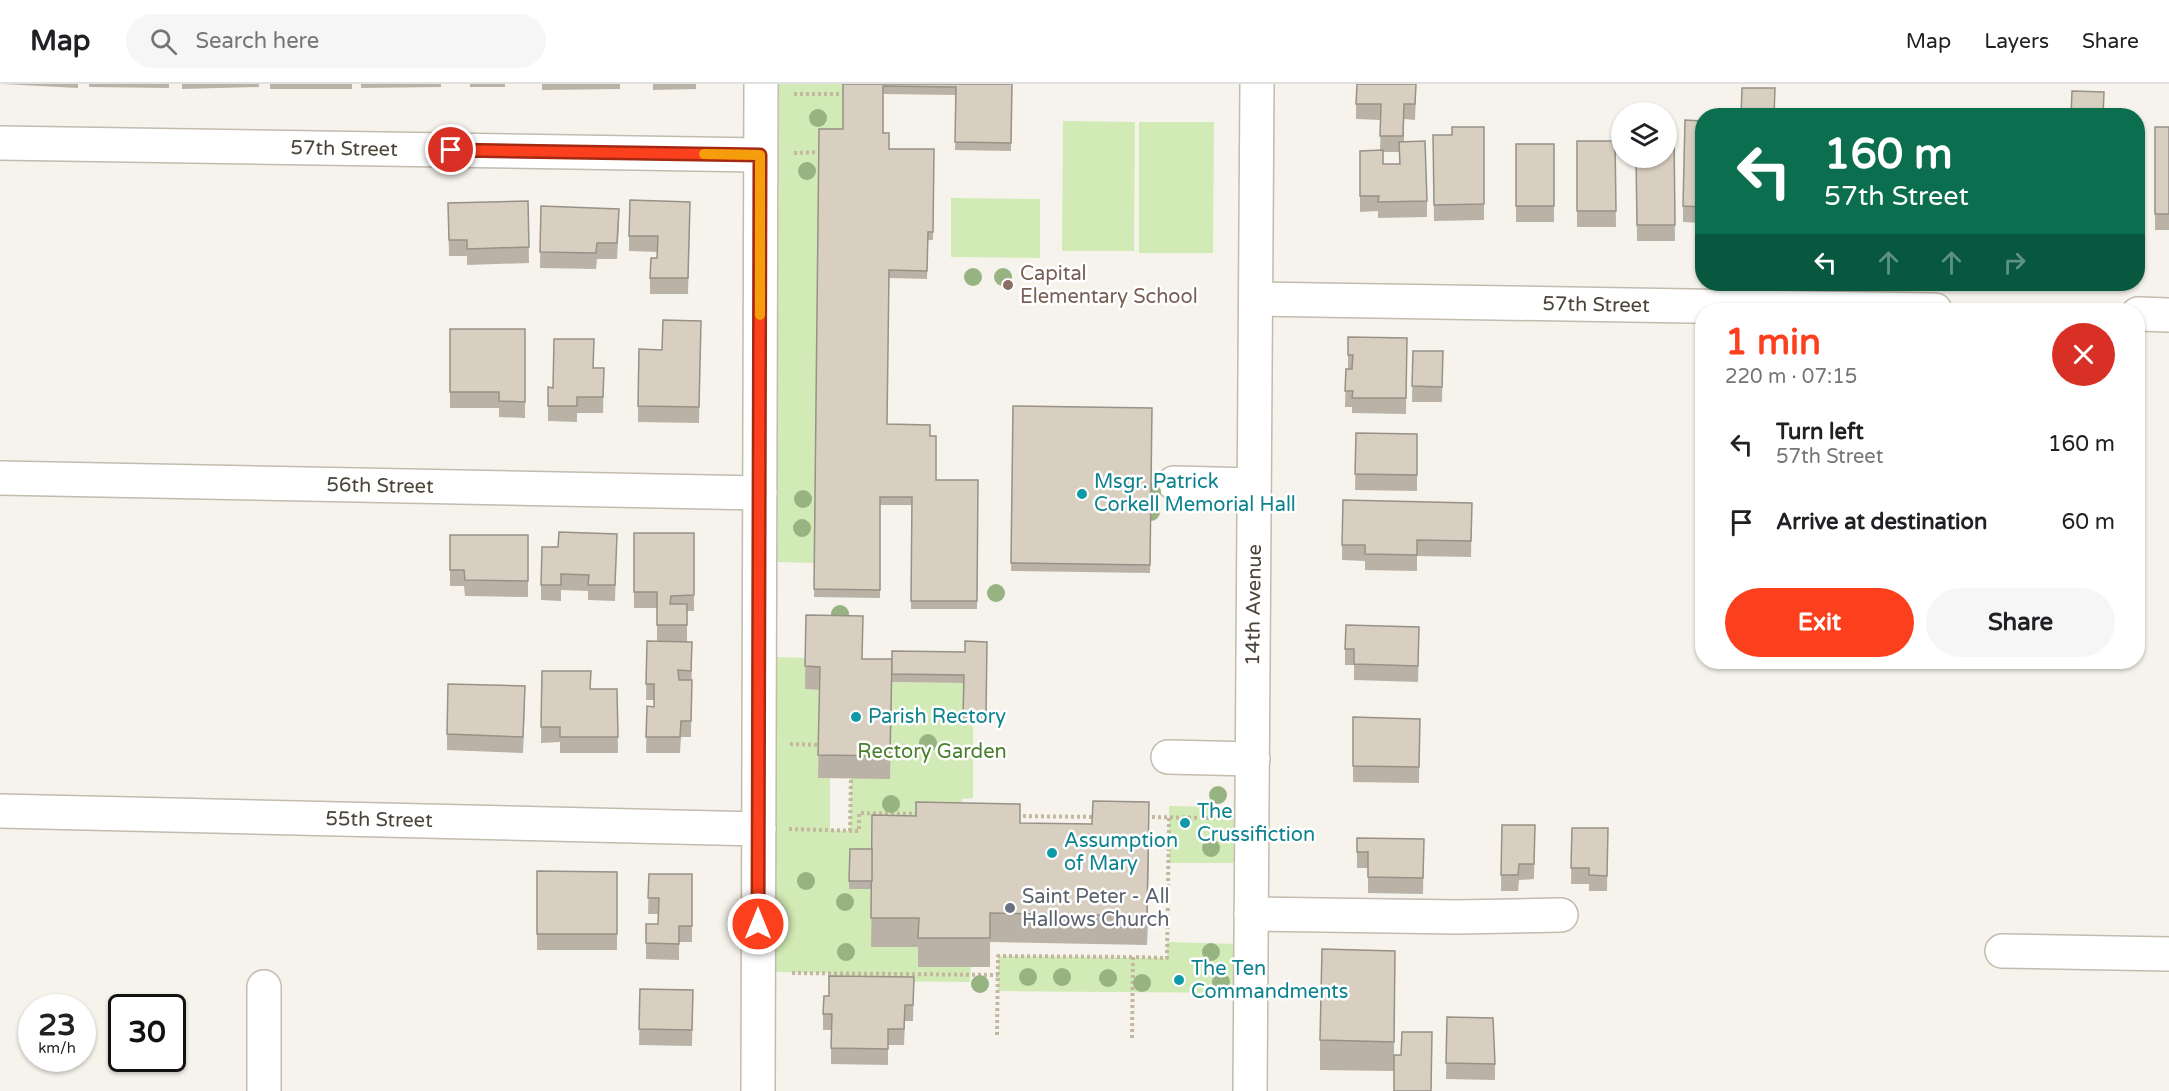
<!DOCTYPE html>
<meta charset="utf-8">
<style>
body{margin:0;font-family:"Varela Round",sans-serif;background:#f6f6f6;color:#202124;height:100vh;display:flex;flex-direction:column;font-size:22px;white-space:nowrap}
*{box-sizing:border-box;margin:0}
p{font-size:20px;color:#757577}
.icon{flex:none;width:33px;height:33px;fill:none;stroke:currentColor;stroke-width:2;stroke-linecap:round;stroke-linejoin:round}
.map{position:relative;flex:1;overflow:hidden}
.side{position:absolute;left:1695px;top:219px;width:450px;height:366px;display:flex;flex-direction:column;background:#fff;border-radius:24px;box-shadow:0 2px 4px #0004}
.side>*{flex:none}
.top-card{position:absolute;left:1695px;top:24px;width:450px;height:183px;border-radius:24px;box-shadow:0 2px 4px #0004;background:#0b6e4f;color:#fff;overflow:hidden}
.tools{position:absolute;left:1611px;top:18px;display:grid;gap:12px}
.tools a{display:grid;place-items:center;width:66px;height:66px;border-radius:50%;background:#fff;box-shadow:0 2px 4px #0004;font-size:30px}
.speed{position:absolute;left:18px;top:910px;display:flex;gap:12px;font-size:30px;font-weight:700;text-align:center}
.speed>*{display:grid;place-content:center;width:78px;height:78px;border-radius:50%;background:#fff;box-shadow:0 2px 4px #0004;line-height:1}
.speed small{font-size:15px;font-weight:400}
.speed .limit{border:3px solid #111;border-radius:9px;background:#fff;color:#111}
.pin{position:absolute;display:grid;place-items:center;width:51px;height:51px;color:#fff;margin:-26px;border:3px solid #fff;border-radius:50%;box-shadow:0 2px 6px #0007}
.me{position:absolute;width:66px;margin:-33px;rotate:0deg;stroke-linejoin:round;filter:drop-shadow(0 0 4px #0008)}
.turn{display:flex;align-items:center;gap:21px;height:126px;padding:0 30px;font-size:27px}
.turn .icon{width:78px;height:78px;stroke-width:2.5}
.turn b{display:block;font-size:42px;line-height:51px}
.lanes{display:flex;align-items:center;height:57px;padding:0 30px;background:#0003;justify-content:center;gap:30px;direction:ltr}
.lanes .off{opacity:.35}
.round{display:grid;place-items:center;flex:none;width:63px;height:63px;border-radius:32px;background:#f6f6f6}
.head{display:flex;align-items:center;justify-content:space-between;height:102px;padding:0 30px}
h1{font-size:36px;font-weight:800;line-height:45px;color:#fc3f1d}
.primary-button{display:flex;gap:12px;margin-top:auto;padding:12px 30px}
.primary-button a{flex:1;height:69px;border-radius:36px;background:#fc3f1d;color:#fff;font-size:24px;font-weight:800;line-height:69px;text-align:center}
.primary-button a+a{background:#f6f6f6;color:#202124}
ul{padding:0;list-style:none}
li{display:flex;align-items:center;gap:18px;height:78px;padding:0 30px}
li div{flex:1}
li b{display:block;font-size:22px}
li em{font-style:normal}
header{display:flex;align-items:center;gap:36px;box-sizing:border-box;height:84px;padding:0 30px;background:#fff;border-bottom:2px solid #e0e0e0}
header strong{font-size:28px}
nav{display:flex;gap:33px;margin-inline-start:auto;font-size:21px}
.search{width:420px;height:54px;background:#f6f6f6;display:flex;align-items:center;gap:15px;box-sizing:border-box;padding:0 21px;border-radius:33px;color:#757577;font-size:22px}
.map>svg:first-child{display:block}
</style>
<header>
<strong>Map</strong>
<div class="search"><svg class="icon" aria-label="search" viewBox="0 0 24 24"><circle cx="10" cy="10" r="6"/><path d="M15 15l6 6"/></svg>Search here</div>
<nav><a>Map</a><a>Layers</a><a>Share</a></nav>
</header>
<div class="map">
<svg width="2169" height="1007" viewBox="0 0 2169 1007">
<rect width="100%" height="100%" fill="#f6f3ec"/>
<!-- green -->
<g fill="#d2eab5">
<polygon points="779,0 843,0 843,53 815,479 777,478"/>
<polygon points="1063,37 1135,38 1134,167 1062,167"/>
<polygon points="1139,38 1214,38 1213,169 1139,169"/>
<polygon points="951,114 1040,115 1040,174 951,173"/>
<polygon points="776,573 806,574 805,605 820,606 830,694 830,746 850,747 851,694 892,598 964,599 963,640 973,641 973,714 962,715 962,731 873,773 850,805 872,805 872,863 919,863 919,883 971,883 970,898 828,897 828,889 774,888"/>
<polygon points="1169,722 1239,723 1238,779 1169,779"/>
<polygon points="1167,858 1238,860 1237,909 998,907 998,872 1167,874"/>
</g>
<g fill="none" stroke-linecap="round" stroke-linejoin="round">
<defs>
<g id="minor">
<polyline points="0,59 760,71"/>
<polyline points="1256,215 1935,226"/>
<polyline points="2138,230 2169,231"/>
<polyline points="0,394 760,409"/>
<polyline points="1174,399 1254,401"/>
<polyline points="1168,673 1253,675"/>
<polyline points="0,727 759,745"/>
<polyline points="1251,830 1457,833 1561,831"/>
<polyline points="2002,867 2169,870"/>
<polyline points="264,1007 264,903"/>
<polyline points="758,1007 761,0"/>
<polyline points="1250,1007 1257,0"/>
</g>
</defs>
<!-- minor casing -->
<use href="#minor" stroke="#c2bbae" stroke-width="36"/>
<!-- path -->
<g stroke="#c4b79f" stroke-width="4" stroke-dasharray="3 3" stroke-linecap="butt">
<polyline points="794,10 843,10"/>
<polyline points="794,69 819,68"/>
<polyline points="790,660 819,661"/>
<polyline points="1017,732 1097,733"/>
<polyline points="1146,733 1220,734"/>
<polyline points="789,745 859,747 859,729 920,730"/>
<polyline points="850,747 851,694"/>
<polyline points="792,889 998,891"/>
<polyline points="997,951 998,872 1133,873"/>
<polyline points="1132,954 1133,873 1167,874 1169,733"/>
</g>
<!-- minor -->
<use href="#minor" stroke="#fff" stroke-width="33"/>
</g>
<!-- trees -->
<g fill="#97b381">
<circle cx="818" cy="34" r="9"/>
<circle cx="807" cy="87" r="9"/>
<circle cx="973" cy="193" r="9"/>
<circle cx="1003" cy="193" r="9"/>
<circle cx="1152" cy="408" r="9"/>
<circle cx="803" cy="415" r="9"/>
<circle cx="1151" cy="428" r="9"/>
<circle cx="802" cy="444" r="9"/>
<circle cx="996" cy="509" r="9"/>
<circle cx="840" cy="530" r="9"/>
<circle cx="928" cy="659" r="9"/>
<circle cx="1218" cy="711" r="9"/>
<circle cx="891" cy="720" r="9"/>
<circle cx="1211" cy="764" r="9"/>
<circle cx="806" cy="797" r="9"/>
<circle cx="845" cy="818" r="9"/>
<circle cx="846" cy="868" r="9"/>
<circle cx="1211" cy="868" r="9"/>
<circle cx="1028" cy="893" r="9"/>
<circle cx="1062" cy="893" r="9"/>
<circle cx="1108" cy="894" r="9"/>
<circle cx="1221" cy="898" r="9"/>
<circle cx="1142" cy="899" r="9"/>
<circle cx="980" cy="900" r="9"/>
</g>
<!-- wall -->
<g fill="#bab2a6" fill-rule="evenodd">
<polygon points="3,0 78,0 78,4"/>
<polygon points="89,0 169,0 169,4 89,3"/>
<polygon points="182,0 259,0 259,3 182,5"/>
<rect x="270" y="0" width="82" height="5"/>
<polygon points="361,0 441,0 441,3 361,4"/>
<rect x="470" y="0" width="35" height="3"/>
<polygon points="542,0 620,0 620,5 542,6"/>
<polygon points="653,0 696,0 696,5 653,6"/>
<polygon points="843,0 1012,0 1011,67 955,66 956,11 883,10 883,49 889,65 934,65 933,156 928,156 927,195 889,194 887,340 930,352 936,396 978,396 977,525 911,525 912,421 880,421 880,514 814,513 819,45 843,45"/>
<path d="M1416,13L1415,36L1404,35V58L1427,117V133L1378,134V127L1360,128V67L1380,66L1381,36L1356,35V20ZM1383,68H1399V80H1383Z"/>
<polygon points="1702,37 1702,139 1683,138 1683,122"/>
<polygon points="1484,43 1484,136 1434,137 1433,51 1452,51"/>
<rect x="2155" y="43" width="14" height="103"/>
<polygon points="1674,47 1675,157 1637,157 1636,74"/>
<polygon points="1577,57 1615,57 1616,143 1577,143"/>
<rect x="1516" y="60" width="38" height="78"/>
<polygon points="528,117 529,179 467,181 467,172 449,172 448,119"/>
<polygon points="541,122 619,140 617,175 597,175 596,185 540,184"/>
<polygon points="690,134 688,210 650,210 650,194 657,174 658,168 629,167 629,152"/>
<polygon points="701,237 699,339 638,338 638,322 662,266"/>
<polygon points="450,245 525,245 525,334 499,333 499,324 450,324"/>
<polygon points="1348,253 1407,254 1406,330 1352,329 1352,323 1345,323 1346,285 1348,285"/>
<polygon points="1413,267 1443,267 1442,318 1412,318"/>
<polygon points="594,284 604,284 603,329 577,329 577,338 548,337 548,303 553,304"/>
<polygon points="1013,322 1152,324 1150,489 1011,487"/>
<polygon points="1356,349 1417,350 1417,407 1355,406"/>
<polygon points="1472,419 1471,473 1417,472 1417,487 1365,486 1365,477 1342,476 1342,461"/>
<polygon points="634,449 694,449 694,527 687,527 687,557 657,557 657,524 634,524"/>
<polygon points="617,450 615,517 588,516 588,507 561,506 561,517 541,516 541,501 558,463"/>
<polygon points="450,451 528,451 528,513 465,512 464,502 450,502"/>
<polygon points="806,531 862,575 892,575 965,568 987,558 986,640 963,640 964,599 892,598 890,695 818,694 820,606 805,605"/>
<polygon points="647,557 692,558 691,653 681,653 680,669 646,669 647,622 654,623 654,616 646,616"/>
<polygon points="1419,559 1418,598 1354,596 1354,581 1345,581 1345,565"/>
<polygon points="542,587 591,605 617,605 618,669 560,669 560,658 541,659"/>
<polygon points="525,618 523,669 447,666 447,650"/>
<polygon points="1353,633 1420,635 1419,699 1353,698"/>
<polygon points="1020,739 1149,747 1147,861 990,858 990,883 918,883 918,863 871,863 872,805 849,805 849,797 872,765"/>
<polygon points="1502,741 1535,741 1534,795 1519,796 1518,807 1501,807"/>
<polygon points="1572,744 1608,744 1607,807 1589,807 1589,800 1571,800"/>
<polygon points="1357,754 1424,755 1423,810 1368,809 1368,784 1357,784"/>
<polygon points="537,787 617,788 617,866 537,866"/>
<polygon points="649,790 692,790 692,858 679,858 679,876 646,875 646,840 658,840 658,830 648,830"/>
<polygon points="914,893 913,937 905,937 904,961 888,961 888,981 831,980 831,946 823,946 823,930 829,912"/>
<polygon points="1395,896 1394,971 1401,971 1432,948 1394,987 1320,986 1320,956"/>
<polygon points="640,905 693,906 692,962 639,961"/>
<polygon points="1447,933 1495,980 1495,996 1446,995"/>
</g>
<!-- shaded-wall -->
<polygon fill="#979187" points="1149,718 1149,747 1147,861 1147,832"/>
<!-- building -->
<g fill="#d8cfc1" stroke="#979187" stroke-width="1.5">
<polygon points="843,0 1012,0 1011,59 955,58 956,3 883,2 883,49 889,49 889,65 934,65 933,148 928,148 927,187 889,186 887,340 930,341 930,352 936,352 936,396 978,396 977,517 911,517 912,413 880,413 880,506 814,505 819,45 843,45"/>
<polygon points="1357,0 1416,0 1415,20 1404,20 1403,52 1380,52 1381,20 1356,20"/>
<polygon points="1742,4 1775,4 1774,32 1741,32"/>
<polygon points="2072,7 2104,8 2103,32 2071,32"/>
<polygon points="1685,36 1702,37 1702,123 1683,122"/>
<polygon points="1452,43 1484,43 1484,120 1434,121 1433,51 1452,51"/>
<rect x="2155" y="43" width="14" height="87"/>
<polygon points="1666,47 1674,47 1675,141 1637,141 1636,74 1666,74"/>
<polygon points="1425,57 1427,117 1378,118 1379,112 1360,112 1360,67 1383,66 1383,80 1400,80 1399,58"/>
<polygon points="1577,57 1615,57 1616,127 1577,127"/>
<rect x="1516" y="60" width="38" height="62"/>
<polygon points="630,116 690,118 688,194 650,194 651,174 657,174 658,152 629,152"/>
<polygon points="528,117 529,163 467,165 467,156 449,156 448,119"/>
<polygon points="541,122 619,125 617,159 597,159 596,169 540,168"/>
<polygon points="663,236 701,237 699,323 638,322 639,265 662,266"/>
<polygon points="450,245 525,245 525,318 499,317 499,308 450,308"/>
<polygon points="1348,253 1407,254 1406,314 1352,314 1353,307 1345,307 1346,285 1352,285 1353,271 1348,271"/>
<polygon points="554,255 594,255 593,284 604,284 603,313 577,313 577,322 548,322 548,303 553,304"/>
<polygon points="1413,267 1443,267 1442,303 1412,302"/>
<polygon points="1013,322 1152,324 1150,481 1011,479"/>
<polygon points="1356,349 1417,350 1417,391 1355,390"/>
<polygon points="1343,416 1472,419 1471,457 1417,456 1417,471 1365,470 1365,461 1342,461"/>
<polygon points="559,448 617,450 615,501 588,501 589,491 561,490 561,501 541,501 542,463 558,463"/>
<polygon points="634,449 694,449 694,511 671,512 670,520 687,520 687,541 657,541 657,508 634,508"/>
<polygon points="450,451 528,451 528,497 465,496 464,486 450,486"/>
<polygon points="806,531 863,532 862,575 892,575 890,672 818,671 820,583 805,582"/>
<polygon points="1346,541 1419,543 1418,582 1354,580 1354,565 1345,565"/>
<polygon points="647,557 692,558 691,587 678,586 679,596 692,596 691,637 681,637 680,653 646,653 647,622 654,623 654,600 646,600"/>
<polygon points="965,557 987,558 986,632 963,632 964,591 892,590 892,567 965,568"/>
<polygon points="542,587 591,587 590,605 617,605 618,653 560,653 560,643 541,643"/>
<polygon points="448,600 525,602 523,653 447,650"/>
<polygon points="1353,633 1420,635 1419,683 1353,682"/>
<polygon points="1093,717 1149,718 1147,832 990,829 990,854 918,854 919,834 871,834 872,731 916,732 916,718 1020,720 1020,739 1092,740"/>
<polygon points="1502,741 1535,741 1534,780 1519,780 1518,791 1501,791"/>
<polygon points="1572,744 1608,744 1607,792 1589,791 1589,784 1571,784"/>
<polygon points="1357,754 1424,755 1423,794 1368,793 1368,768 1357,768"/>
<polygon points="850,765 872,765 872,797 849,797"/>
<polygon points="537,787 617,788 617,850 537,850"/>
<polygon points="649,790 692,790 692,842 679,842 679,860 646,859 646,840 658,840 659,814 648,814"/>
<polygon points="1322,865 1395,867 1394,958 1320,956"/>
<polygon points="829,892 914,893 913,921 905,921 904,945 888,945 888,965 831,964 832,930 823,930 824,912 829,912"/>
<polygon points="640,905 693,906 692,946 639,945"/>
<polygon points="1447,933 1493,934 1495,980 1446,979"/>
<polygon points="1402,948 1432,948 1431,1007 1394,1007 1394,971 1401,971"/>
</g>
<g fill="none" stroke-linecap="round" stroke-linejoin="round">
<defs>
<polyline id="route" points="451,66 760,71 758,840"/>
</defs>
<!-- route casing -->
<use href="#route" stroke="#a42913" stroke-width="15"/>
<!-- route -->
<use href="#route" stroke="#fc3f1d" stroke-width="10"/>
<!-- slow -->
<polyline stroke="#f59e0b" stroke-width="10" points="704,70 760,71 760,231"/>
</g>
<!-- markers -->
<circle fill="#8d6e63" stroke="#fff" stroke-width="2" cx="1008" cy="201" r="6"/>
<g fill="#0f9aa8" stroke="#fff" stroke-width="2">
<circle cx="1082" cy="410" r="6"/>
<circle cx="856" cy="633" r="6"/>
<circle cx="1185" cy="739" r="6"/>
<circle cx="1052" cy="769" r="6"/>
<circle cx="1179" cy="896" r="6"/>
</g>
<circle fill="#6b7280" stroke="#fff" stroke-width="2" cx="1010" cy="824" r="6"/>
<g text-anchor="middle" dominant-baseline="central" stroke-width="5" stroke-linejoin="round" paint-order="stroke">
<!-- street labels -->
<g font-size="20" fill="#4b4439" stroke="#fff">
<text transform="translate(344 65) rotate(1)">57th Street</text>
<text transform="translate(1596 221) rotate(1)">57th Street</text>
<text transform="translate(380 402) rotate(1)">56th Street</text>
<text transform="translate(1254 521) rotate(-89)">14th Avenue</text>
<text transform="translate(379 736) rotate(1)">55th Street</text>
</g>
<!-- education labels -->
<g font-size="20" fill="#785e54" stroke="#fff" text-anchor="start">
<text x="1020" y="190">Capital<tspan x="1020" dy="23">Elementary School</tspan></text>
</g>
<!-- culture labels -->
<g font-size="20" fill="#0d838f" stroke="#fff" text-anchor="start">
<text x="1094" y="398">Msgr. Patrick<tspan x="1094" dy="23">Corkell Memorial Hall</tspan></text>
<text x="868" y="633">Parish Rectory</text>
<text x="1197" y="728">The<tspan x="1197" dy="23">Crussifiction</tspan></text>
<text x="1064" y="757">Assumption<tspan x="1064" dy="23">of Mary</tspan></text>
<text x="1191" y="885">The Ten<tspan x="1191" dy="23">Commandments</tspan></text>
</g>
<!-- park labels -->
<g font-size="20" fill="#4a7f2a" stroke="#fff">
<text x="932" y="668">Rectory Garden</text>
</g>
<!-- worship labels -->
<g font-size="20" fill="#5b616d" stroke="#fff" text-anchor="start">
<text x="1022" y="813">Saint Peter - All<tspan x="1022" dy="23">Hallows Church</tspan></text>
</g>
</g>
</svg>
<div class="tools">
<a><svg class="icon" aria-label="layers" viewBox="0 0 24 24"><path d="M12 4l9 5-9 5-9-5zM3 14l9 5 9-5"/></svg></a>
</div>
<div class="speed"><div>23<small>km/h</small></div><div class="limit">30</div></div>
<div class="pin" style="left:451px;top:66px;background:#d93025"><svg class="icon" aria-label="arrive" viewBox="0 0 24 24"><path d="M6 21V4h12l-3 4 3 4H6"/></svg></div>
<svg class="me" style="left:758px;top:840px" viewBox="-20 -20 40 40"><circle r="17" fill="#fc3f1d" stroke="#fff" stroke-width="3"/><path d="M0-11L8 9 0 5-8 9z" fill="#fff"/></svg>
<div class="top-card">
<div class="turn"><svg class="icon" aria-label="left" viewBox="0 0 24 24"><path d="M17 20v-9H6M10 6l-5 5 5 5"/></svg><div><b>160 m</b>57th Street</div></div>
<div class="lanes"><svg class="icon" aria-label="left" viewBox="0 0 24 24"><path d="M17 20v-9H6M10 6l-5 5 5 5"/></svg><svg class="icon off" aria-label="ahead" viewBox="0 0 24 24"><path d="M12 20V5M6 11l6-6 6 6"/></svg><svg class="icon off" aria-label="ahead" viewBox="0 0 24 24"><path d="M12 20V5M6 11l6-6 6 6"/></svg><svg class="icon off" aria-label="right" viewBox="0 0 24 24"><path d="M7 20v-9h11M14 6l5 5-5 5"/></svg></div>
</div>
<section class="side">
<div class="head"><div><h1>1 min</h1><p>220 m · 07:15</p></div><a class="round" style="background:#d93025;color:#fff"><svg class="icon" aria-label="close" viewBox="0 0 24 24"><path d="M6 6l12 12M18 6L6 18"/></svg></a></div>
<ul>
<li><svg class="icon" aria-label="left" viewBox="0 0 24 24"><path d="M17 20v-9H6M10 6l-5 5 5 5"/></svg><div><b>Turn left</b><p>57th Street</p></div><em>160 m</em></li>
<li><svg class="icon" aria-label="arrive" viewBox="0 0 24 24"><path d="M6 21V4h12l-3 4 3 4H6"/></svg><div><b>Arrive at destination</b></div><em>60 m</em></li>
</ul>
<div class="primary-button"><a>Exit</a><a>Share</a></div>
</section>
</div>
